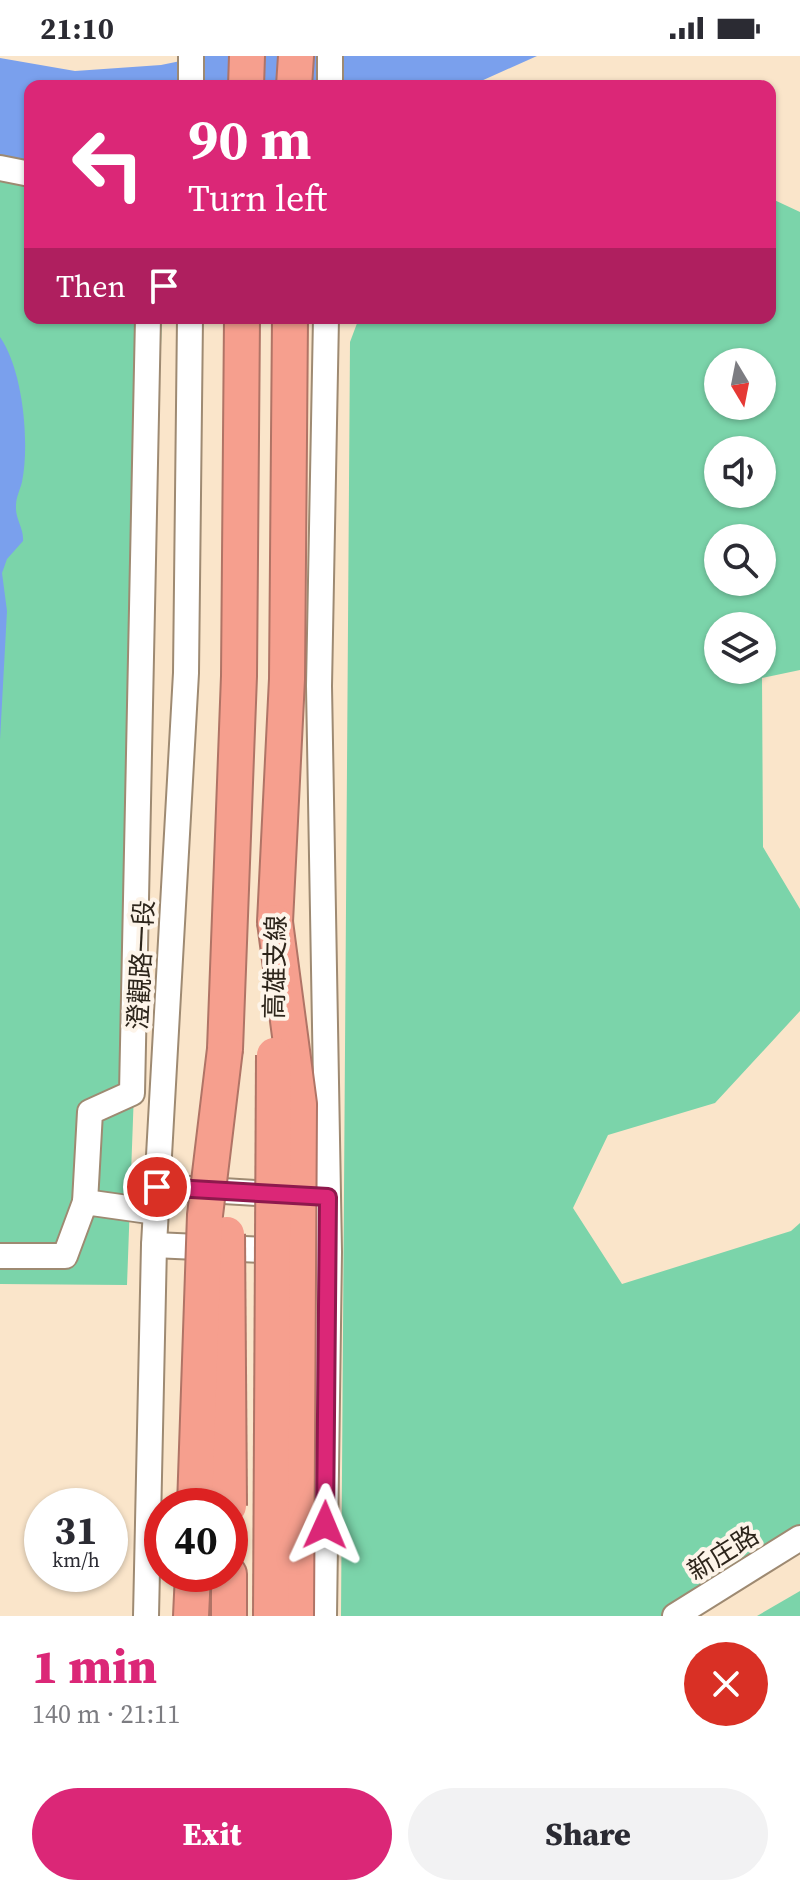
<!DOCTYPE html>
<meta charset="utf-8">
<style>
body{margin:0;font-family:"Source Serif 4","Noto Sans TC",serif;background:#f2f2f3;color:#2b2b33;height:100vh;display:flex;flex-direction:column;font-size:30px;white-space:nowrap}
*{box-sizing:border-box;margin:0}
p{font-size:26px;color:#7c7c81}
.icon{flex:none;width:44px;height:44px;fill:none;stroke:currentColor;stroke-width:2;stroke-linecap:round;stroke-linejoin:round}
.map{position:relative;height:1560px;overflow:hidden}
.sheet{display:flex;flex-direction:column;background:#fff;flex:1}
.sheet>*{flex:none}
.top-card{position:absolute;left:24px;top:24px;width:752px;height:244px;border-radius:16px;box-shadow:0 2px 6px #0004;background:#db2777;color:#fff;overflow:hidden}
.needle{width:52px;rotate:170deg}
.fabs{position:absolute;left:704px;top:292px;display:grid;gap:16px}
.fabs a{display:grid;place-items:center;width:72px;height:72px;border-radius:50%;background:#fff;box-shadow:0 2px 6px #0004;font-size:40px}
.speed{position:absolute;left:24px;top:1432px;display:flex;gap:16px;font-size:40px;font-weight:700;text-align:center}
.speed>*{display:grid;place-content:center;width:104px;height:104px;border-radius:50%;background:#fff;box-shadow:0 2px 6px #0004;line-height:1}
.speed small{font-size:20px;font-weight:400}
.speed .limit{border:12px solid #d22;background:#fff;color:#111}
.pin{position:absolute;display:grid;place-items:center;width:68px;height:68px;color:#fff;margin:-34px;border:4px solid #fff;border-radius:50%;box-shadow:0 2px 8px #0007}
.me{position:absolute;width:88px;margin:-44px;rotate:1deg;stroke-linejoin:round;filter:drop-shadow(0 0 6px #0008)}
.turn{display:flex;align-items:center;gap:28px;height:168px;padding:0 32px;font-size:36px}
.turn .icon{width:104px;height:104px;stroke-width:2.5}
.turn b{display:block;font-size:56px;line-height:68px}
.then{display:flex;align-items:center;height:76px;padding:0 32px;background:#0003;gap:16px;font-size:30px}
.round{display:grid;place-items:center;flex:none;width:84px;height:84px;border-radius:42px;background:#f2f2f3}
.overview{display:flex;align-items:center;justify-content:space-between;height:136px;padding:0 32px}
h1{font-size:48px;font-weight:800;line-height:60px;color:#db2777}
.cta{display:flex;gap:16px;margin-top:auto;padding:16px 32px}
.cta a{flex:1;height:92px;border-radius:48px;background:#db2777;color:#fff;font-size:32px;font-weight:800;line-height:92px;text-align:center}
.cta a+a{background:#f2f2f3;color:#2b2b33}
.status{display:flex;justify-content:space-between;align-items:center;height:56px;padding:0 40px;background:#fff;direction:ltr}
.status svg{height:22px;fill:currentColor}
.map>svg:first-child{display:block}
</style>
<div class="status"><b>21:10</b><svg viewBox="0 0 49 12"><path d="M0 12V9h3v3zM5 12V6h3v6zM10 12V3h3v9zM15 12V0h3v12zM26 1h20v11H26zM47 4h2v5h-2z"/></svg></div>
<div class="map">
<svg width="800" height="1560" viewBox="0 0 800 1560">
<rect width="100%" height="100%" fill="#fae5ca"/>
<!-- green -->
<g fill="#7bd4aa" fill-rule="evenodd">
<polygon points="0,117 30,123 30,262 162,262 127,1229 0,1228"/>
<path d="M770,142L800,156V614L762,622L763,791L800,853V955L715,1047L608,1079L573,1152L622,1228L791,1175L800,1167V1468L662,1560H341L350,286L359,262H770ZM718,306H762V350H718ZM718,394H762V438H718ZM718,482H762V526H718ZM718,570H762V614H718Z"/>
<polygon points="800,1535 800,1560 757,1560"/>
</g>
<!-- water -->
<g fill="#7aa0ed">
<polygon points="205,0 537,0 470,30 30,30 30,123 0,117 0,2 75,15 161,9"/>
<path d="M0,281C23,314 30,386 22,426C20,434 16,441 16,450C15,463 24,472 23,485L7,503L2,517L7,555L0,684Z"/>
</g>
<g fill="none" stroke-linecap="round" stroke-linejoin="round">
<defs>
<g id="minor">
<polyline points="191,0 191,30"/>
<polyline points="330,30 330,0"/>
<polyline points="0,112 30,118"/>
<polyline points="157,1131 289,1139"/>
<polyline points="85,1146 90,1056 132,1037 148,262"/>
<polyline points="154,1189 286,1195"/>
<polyline points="0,1200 65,1200 85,1146 156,1156"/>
<polyline points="146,1560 154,1189 186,617 190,262"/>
<polyline points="324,1560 329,1196 319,630 326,262"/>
<polyline points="675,1560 800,1482"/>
</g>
<g id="highway">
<polyline points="246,30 247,0"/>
<polyline points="294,30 296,0"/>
<polyline points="275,866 287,623 290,262"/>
<polyline points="225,993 239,620 242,262"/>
<polyline points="229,1518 229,1560"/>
<polyline points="191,1560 193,1518"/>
</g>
</defs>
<!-- minor casing -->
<use href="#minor" stroke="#9e8a72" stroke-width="28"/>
<!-- highway casing -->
<use href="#highway" stroke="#b07466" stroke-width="38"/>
<!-- minor -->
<use href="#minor" stroke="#fff" stroke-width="24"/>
<!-- highway -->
<use href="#highway" stroke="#f69f8e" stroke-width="34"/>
<defs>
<g id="highway-bridge">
<polyline points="275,866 299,1048 296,1560"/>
<polyline points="227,1178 229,1450"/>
<polyline points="195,1450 205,1159 225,993"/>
<polyline points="271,1560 274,999"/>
</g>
</defs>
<!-- highway-bridge casing -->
<use href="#highway-bridge" stroke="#b07466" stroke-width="38" stroke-linecap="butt"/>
<!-- highway-bridge -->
<use href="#highway-bridge" stroke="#f69f8e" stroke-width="34"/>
</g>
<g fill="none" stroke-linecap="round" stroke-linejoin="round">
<defs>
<polyline id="route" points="157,1131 328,1141 325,1469"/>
</defs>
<!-- route casing -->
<use href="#route" stroke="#8e194d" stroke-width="20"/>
<!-- route -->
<use href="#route" stroke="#db2777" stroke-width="14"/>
</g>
<g text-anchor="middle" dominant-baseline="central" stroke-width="8" stroke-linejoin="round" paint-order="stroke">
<!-- street labels -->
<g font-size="26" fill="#2d251b" stroke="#fdf4e9">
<text transform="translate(141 909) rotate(-87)">澄觀路一段</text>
<text transform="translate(275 911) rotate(-89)">高雄支線</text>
<text transform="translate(723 1497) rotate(-32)">新庄路</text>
</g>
</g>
</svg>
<div class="fabs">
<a><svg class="needle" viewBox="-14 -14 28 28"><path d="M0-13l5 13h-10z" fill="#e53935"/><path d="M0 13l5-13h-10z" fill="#7c7c81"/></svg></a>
<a><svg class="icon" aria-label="sound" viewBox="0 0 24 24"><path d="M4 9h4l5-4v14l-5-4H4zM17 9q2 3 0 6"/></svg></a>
<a><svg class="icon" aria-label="search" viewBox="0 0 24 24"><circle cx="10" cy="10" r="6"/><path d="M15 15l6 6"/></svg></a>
<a><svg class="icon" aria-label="layers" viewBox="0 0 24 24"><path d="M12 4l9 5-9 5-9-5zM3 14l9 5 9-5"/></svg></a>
</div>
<div class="speed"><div>31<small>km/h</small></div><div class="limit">40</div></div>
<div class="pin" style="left:157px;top:1131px;background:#d93025"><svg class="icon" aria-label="arrive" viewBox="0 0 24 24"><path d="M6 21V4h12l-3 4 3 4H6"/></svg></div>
<svg class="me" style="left:325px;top:1469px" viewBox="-20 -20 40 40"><path d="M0-17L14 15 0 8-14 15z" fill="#db2777" stroke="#fff" stroke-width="4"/></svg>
<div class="top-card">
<div class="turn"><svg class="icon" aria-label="left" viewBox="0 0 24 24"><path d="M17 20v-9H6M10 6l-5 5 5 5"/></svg><div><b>90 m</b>Turn left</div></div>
<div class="then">Then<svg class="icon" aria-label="arrive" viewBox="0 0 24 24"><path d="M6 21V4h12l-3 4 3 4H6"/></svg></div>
</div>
</div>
<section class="sheet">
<div class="overview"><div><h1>1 min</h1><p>140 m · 21:11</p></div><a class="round" style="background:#d93025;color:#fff"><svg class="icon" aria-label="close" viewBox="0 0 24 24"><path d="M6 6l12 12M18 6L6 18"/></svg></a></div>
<div class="cta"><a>Exit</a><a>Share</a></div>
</section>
